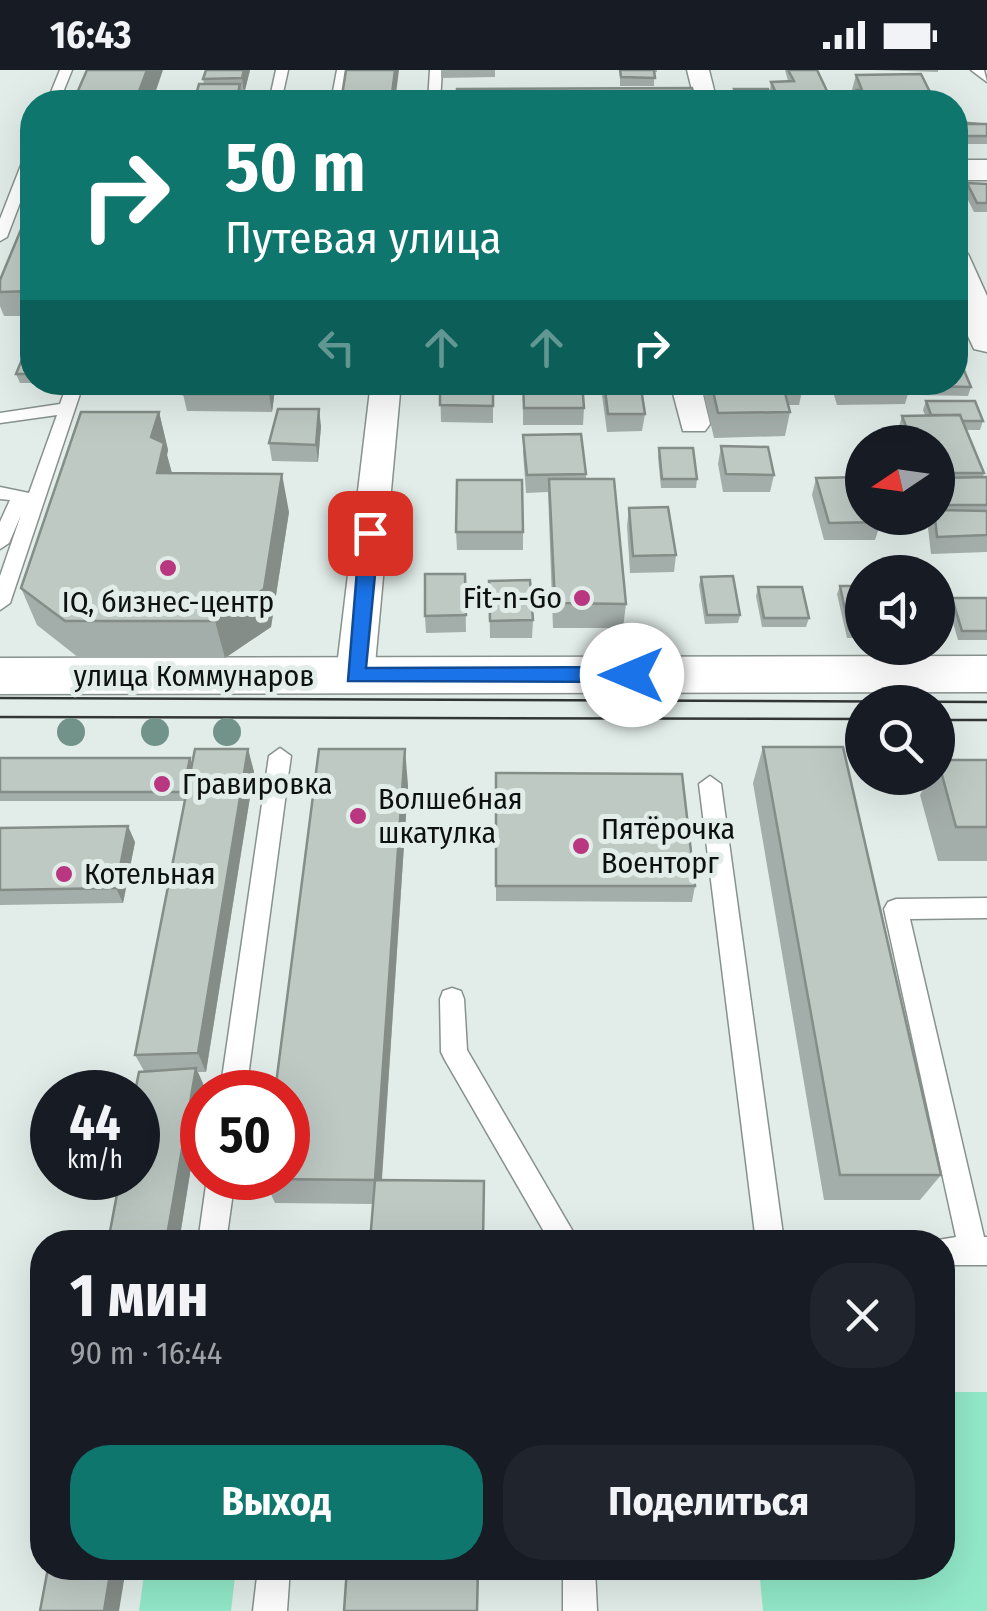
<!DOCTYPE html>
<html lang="ru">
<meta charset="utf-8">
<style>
body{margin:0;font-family:"Fira Sans Condensed",sans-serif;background:#20242c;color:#f1f3f6;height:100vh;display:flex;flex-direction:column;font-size:38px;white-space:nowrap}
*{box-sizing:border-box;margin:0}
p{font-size:32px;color:#9ea1a6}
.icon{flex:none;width:55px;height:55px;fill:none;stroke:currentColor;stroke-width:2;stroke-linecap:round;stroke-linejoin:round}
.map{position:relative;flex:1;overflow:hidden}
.sheet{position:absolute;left:30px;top:1160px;width:925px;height:350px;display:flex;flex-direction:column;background:#171b24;border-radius:40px;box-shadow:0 10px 40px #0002}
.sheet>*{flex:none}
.guide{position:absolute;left:20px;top:20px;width:948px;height:305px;border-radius:40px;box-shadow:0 10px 40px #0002;background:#0f766e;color:#fff;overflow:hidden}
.needle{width:65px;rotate:257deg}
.buttons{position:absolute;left:845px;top:355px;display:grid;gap:20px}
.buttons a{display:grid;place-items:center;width:110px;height:110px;border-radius:50%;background:#171b24;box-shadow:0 10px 40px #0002;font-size:50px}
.speed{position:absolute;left:30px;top:1000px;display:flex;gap:20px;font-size:50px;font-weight:700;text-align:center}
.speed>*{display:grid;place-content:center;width:130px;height:130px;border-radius:50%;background:#171b24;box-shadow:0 10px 40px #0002;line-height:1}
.speed small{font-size:25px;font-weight:400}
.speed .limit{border:15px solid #d22;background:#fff;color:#111}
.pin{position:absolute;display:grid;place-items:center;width:85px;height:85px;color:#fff;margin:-42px;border-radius:20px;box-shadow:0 5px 15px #0006}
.me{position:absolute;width:110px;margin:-55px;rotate:270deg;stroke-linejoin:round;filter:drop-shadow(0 0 8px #0008)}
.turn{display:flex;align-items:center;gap:35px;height:210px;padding:0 40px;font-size:45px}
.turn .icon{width:130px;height:130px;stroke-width:2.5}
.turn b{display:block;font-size:70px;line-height:85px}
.lanes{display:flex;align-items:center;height:95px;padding:0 40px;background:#0003;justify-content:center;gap:50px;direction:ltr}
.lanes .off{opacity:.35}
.round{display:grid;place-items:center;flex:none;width:105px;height:105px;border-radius:40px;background:#20242c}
.overview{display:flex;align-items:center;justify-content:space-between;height:170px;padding:0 40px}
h1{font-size:60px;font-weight:700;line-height:75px}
.action{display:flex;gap:20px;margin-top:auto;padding:20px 40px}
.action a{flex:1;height:115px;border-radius:40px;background:#0f766e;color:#fff;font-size:40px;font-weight:700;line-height:115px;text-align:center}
.action a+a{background:#20242c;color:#f1f3f6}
.status{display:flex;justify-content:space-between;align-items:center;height:70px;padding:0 50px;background:#171b24;direction:ltr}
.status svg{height:28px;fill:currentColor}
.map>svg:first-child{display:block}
</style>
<div class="status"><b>16:43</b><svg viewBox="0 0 49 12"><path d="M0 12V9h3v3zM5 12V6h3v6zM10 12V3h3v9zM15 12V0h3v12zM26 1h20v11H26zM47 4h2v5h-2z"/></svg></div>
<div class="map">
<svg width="987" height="1541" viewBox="0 0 987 1541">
<rect width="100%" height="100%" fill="#e2ede9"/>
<!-- green -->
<g fill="#92e9c9">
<polygon points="943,1322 987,1322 987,1541 763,1541 759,1498 942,1498"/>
<polygon points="145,1498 236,1498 231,1541 139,1541"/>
</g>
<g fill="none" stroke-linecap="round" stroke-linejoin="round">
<defs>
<g id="service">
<polygon points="60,0 72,0 59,32 47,32"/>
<polygon points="276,0 288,0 281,32 269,32"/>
<polygon points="337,0 349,0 343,32 331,32"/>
<polygon points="430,0 442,0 440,32 428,32"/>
<polygon points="971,0 984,0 987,12"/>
<polygon points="955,52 987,55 987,63 955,60"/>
<polygon points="32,81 32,101 7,167 0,171 0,149 25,85"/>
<polygon points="68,312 84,312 10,533 0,540 0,506 21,445 9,473 0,479 0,452 10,430 0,429 0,417 29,423 57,345 0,353 0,343 60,334"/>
<polygon points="280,678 291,686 288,707 299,715 296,721 286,723 246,1022 220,1022 269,686"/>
<polygon points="710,706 721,714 784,1172 756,1172 699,714"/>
<polygon points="987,828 987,848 910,849 984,1167 987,1167 987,1195 942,1195 942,1172 932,1171 956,1167 884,839 888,832 896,829"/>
<polygon points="452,918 461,921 464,929 467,980 579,1172 550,1172 445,990 441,982 440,929 443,921"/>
<polygon points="207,1108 235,1108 226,1172 198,1172"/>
<polygon points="258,1498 290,1498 287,1541 253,1541"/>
<polygon points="563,1498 595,1498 597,1541 563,1541"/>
</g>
<g id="minor">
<polygon points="687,0 709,0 717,32 695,32"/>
<polygon points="371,312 401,312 374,605 368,615 355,619 342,615 336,605"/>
<polygon points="670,312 700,312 710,354 705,361 683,361"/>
</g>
<g id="secondary">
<rect x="955" y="90" width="32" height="20"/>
<polygon points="955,181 968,184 987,226 987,282 974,279 955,238"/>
<polygon points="987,586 987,622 0,624 0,588"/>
</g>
</defs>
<!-- service casing -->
<use href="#service" stroke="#87928d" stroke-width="3"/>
<!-- minor casing -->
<use href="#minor" stroke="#87928d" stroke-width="3"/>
<!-- secondary casing -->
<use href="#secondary" stroke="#87928d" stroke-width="3"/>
<!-- service -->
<use href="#service" fill="#fff" fill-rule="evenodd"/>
<!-- minor -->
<use href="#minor" fill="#fff" fill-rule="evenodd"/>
<!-- secondary -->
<use href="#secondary" fill="#fff" fill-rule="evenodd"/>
<!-- tram -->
<g stroke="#323735" stroke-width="2.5">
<polyline points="0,628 987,632"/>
<polyline points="0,647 862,649"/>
<polyline points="938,650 987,650"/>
</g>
</g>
<!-- trees -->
<g fill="#729389">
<circle cx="71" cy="662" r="14"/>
<circle cx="155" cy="662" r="14"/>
<circle cx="227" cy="662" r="14"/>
</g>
<!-- wall -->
<g fill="#a3ada9">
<polygon points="206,0 250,0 244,24 242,24 243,30 204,14 203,9"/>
<polygon points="441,0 495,0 495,7 441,8"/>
<polygon points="620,0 657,0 657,2 654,2 654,16 620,16"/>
<polygon points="785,0 817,0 827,21 826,30 774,31 770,20 771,12 788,11"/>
<polygon points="873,0 938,0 938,2"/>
<polygon points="856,5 932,26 930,32 854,32 855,27 852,20"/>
<polygon points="960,54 987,54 987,74 957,74"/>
<polygon points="967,113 987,114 987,142 974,142 964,122"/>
<polygon points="32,133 32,246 4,246 0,236 0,222"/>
<polygon points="32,287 32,312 52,313 20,313 16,304"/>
<polygon points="955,290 957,294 956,298 971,317 968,326 921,325 916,312 955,312"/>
<polygon points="186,312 276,312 272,342 187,341 183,324"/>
<polygon points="440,312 493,312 493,353 441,352"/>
<polygon points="523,312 584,338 583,355 523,355"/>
<polygon points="603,312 640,312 645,344 642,361 607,362 602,325"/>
<polygon points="701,312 804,312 799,335 788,335 790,342 785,366 714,368"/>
<polygon points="830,312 908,312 910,317 905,334 837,335"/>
<polygon points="926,331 983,351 980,360 966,360 984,403 983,407 987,407 987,482 931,484 928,458 930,453 922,453 920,448 938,448 938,372 900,372 897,363 902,346 925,345 923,340"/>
<polygon points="159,342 168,380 167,385 172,403 289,442 271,557 225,588 79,588 37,555 21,518"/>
<polygon points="321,356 318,392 272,391 269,373"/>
<polygon points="523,365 586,404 586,409 626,534 623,558 553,558 548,422 526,423 523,382"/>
<polygon points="721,376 774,405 770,422 723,422 718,394"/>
<polygon points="659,378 697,409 696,418 661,418 658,387"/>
<polygon points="816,408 881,452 875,470 824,470 812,425"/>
<polygon points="629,438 676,485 674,502 630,503 627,456"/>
<polygon points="456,462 523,462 523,480 457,480"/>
<polygon points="465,504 466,562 426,563 425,546"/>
<polygon points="701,507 740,545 738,553 705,554 699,515"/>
<polygon points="489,511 533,550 532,568 490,568"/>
<polygon points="840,516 862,516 862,568 847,568 837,524"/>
<polygon points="758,517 809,548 806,557 762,557 756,526"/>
<polygon points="952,528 987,528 987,570 958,570 948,536"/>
<polygon points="938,530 944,554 941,562 938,562"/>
<polygon points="763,677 941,1105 920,1130 824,1130 753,713"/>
<polygon points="248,679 254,702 206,1002 198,1002 204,1016 179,1172 108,1172 144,1001 135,985 185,731 0,731 0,688 192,694"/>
<polygon points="938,690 987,690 987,791 938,791 920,725 929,708 938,708"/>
<polygon points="496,703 695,816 692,832 496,831"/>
<polygon points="408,715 382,1110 484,1111 484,1172 370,1172 373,1134 275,1133 264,1109"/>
<polygon points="0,758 135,772 123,833 0,835"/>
</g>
<!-- shaded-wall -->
<g fill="#858d89">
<polygon points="147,0 163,0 152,32 135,32"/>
<polygon points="244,0 250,0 244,24 242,8"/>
<polygon points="395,0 399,0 395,32 391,32"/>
<polygon points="240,14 242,32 236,32"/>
<polygon points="271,312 276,312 272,342 269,324"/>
<polygon points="319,339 321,356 318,392 316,375"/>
<polygon points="159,342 168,380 167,385 174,411 157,403 151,367"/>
<polygon points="282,404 289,442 271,557 225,588 215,551"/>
<polygon points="248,679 254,702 206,1002 198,983"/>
<polygon points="405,679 408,715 380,1134 375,1110"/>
<polygon points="190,688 193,696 186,731 183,722"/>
<polygon points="128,756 135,772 123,833 116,818"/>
<polygon points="196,998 204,1016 179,1172 166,1172"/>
<polygon points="111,1498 126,1498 119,1541 104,1541"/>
</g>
<!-- building -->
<g fill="#bec9c4" stroke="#858d89" stroke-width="2.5">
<polygon points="87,0 147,0 135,32 73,32"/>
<polygon points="206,0 244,0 242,8 203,9"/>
<polygon points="346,0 395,0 391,32 341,32"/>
<polygon points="620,0 654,0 655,8 621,7"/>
<polygon points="788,0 817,0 827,21 776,23 771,12 794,11"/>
<polygon points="921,4 932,26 861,29 857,20 862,20 856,5"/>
<polygon points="199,14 240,14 236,32 194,32"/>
<polygon points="692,18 696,32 457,32 457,19"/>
<polygon points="734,19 768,19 773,32 738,32"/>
<polygon points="960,54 987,54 987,66 959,66"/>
<polygon points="967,113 987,114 987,133 977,133"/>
<polygon points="32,133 32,221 0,222 0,210"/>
<polygon points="23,287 32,287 32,304 16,304"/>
<polygon points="955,298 963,298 971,317 924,316 922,312 955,312"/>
<polygon points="186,312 271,312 269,324 183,324"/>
<polygon points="440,312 493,312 493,336 440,335"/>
<polygon points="523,312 582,312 584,338 524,338"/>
<polygon points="604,312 640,312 645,344 608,344"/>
<polygon points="711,312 782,312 790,342 718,343"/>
<polygon points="840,312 908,312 910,317 841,318"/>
<polygon points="926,331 975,331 983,351 962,351 960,345 931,345"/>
<polygon points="278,339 319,339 316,375 269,373"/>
<polygon points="81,342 159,342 151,367 164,373 157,403 282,404 264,519 215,551 65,551 21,518"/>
<polygon points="960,345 984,403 938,403 938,372 912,372 902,346"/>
<polygon points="581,364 586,404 527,405 523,365"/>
<polygon points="721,376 768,377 774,405 726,404"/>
<polygon points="659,378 693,378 697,409 662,409"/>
<polygon points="862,407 862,448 879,448 881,452 829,453 816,408"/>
<polygon points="987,407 987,435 938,435 938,408"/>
<polygon points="549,409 614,409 626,534 555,533"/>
<polygon points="457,410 522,410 523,462 456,462"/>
<polygon points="668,437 676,485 633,486 629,438"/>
<polygon points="938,440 987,441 987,465 937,467 935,448 938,448"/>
<polygon points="425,504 465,504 466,545 425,546"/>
<polygon points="733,506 740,545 707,545 701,507"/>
<polygon points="530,510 533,550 490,551 489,511"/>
<polygon points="840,516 862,516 862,559 849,559"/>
<polygon points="758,517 802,517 809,548 764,548"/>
<polygon points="952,528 987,528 987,561 962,561"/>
<polygon points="938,530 944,554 938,554"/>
<polygon points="763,677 843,677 941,1105 840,1105"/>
<polygon points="195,679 248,679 198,983 135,985"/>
<polygon points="319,679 405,679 375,1110 264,1109 288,1108 288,1022 275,1022"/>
<polygon points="0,688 190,688 183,722 0,722"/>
<polygon points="938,690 987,690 987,757 956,757"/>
<polygon points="496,703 682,704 695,816 496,816"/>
<polygon points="128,756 116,818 0,820 0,758"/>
<polygon points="196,998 166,1172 108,1172 120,1108 138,1108 138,1022 135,1022 139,1002"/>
<polygon points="375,1110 484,1111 483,1172 370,1172"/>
<polygon points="48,1498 111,1498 104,1541 40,1541"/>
<polygon points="347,1498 478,1498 477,1541 344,1541"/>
</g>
<!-- route -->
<polygon fill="#1a73e8" stroke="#114b97" stroke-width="2.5" points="370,457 379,463 366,598 632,597 642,605 632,612 348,611 360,463"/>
<!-- markers -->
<g fill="#b83780" stroke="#e2ede9" stroke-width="4">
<circle cx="168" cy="498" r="10"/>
<circle cx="582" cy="528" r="10"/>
<circle cx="162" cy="714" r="10"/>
<circle cx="358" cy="746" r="10"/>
<circle cx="581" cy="776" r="10"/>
<circle cx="64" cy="804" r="10"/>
</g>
<g text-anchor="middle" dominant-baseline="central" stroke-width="10" stroke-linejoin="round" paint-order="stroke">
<!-- poi labels -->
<g font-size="30" fill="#0d110f" stroke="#e2ede9" text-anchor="start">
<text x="562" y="528" text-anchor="end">Fit-n-Go</text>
<text x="168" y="532" text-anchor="middle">IQ, бизнес-центр</text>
<text x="182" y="714">Гравировка</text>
<text x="378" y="729">Волшебная<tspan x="378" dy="34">шкатулка</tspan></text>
<text x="601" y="759">Пятёрочка<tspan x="601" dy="34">Военторг</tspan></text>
<text x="84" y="804">Котельная</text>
</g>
<!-- street labels -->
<g font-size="30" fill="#0d110f" stroke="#e2ede9">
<text x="194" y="606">улица Коммунаров</text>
</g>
</g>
</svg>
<div class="buttons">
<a><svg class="needle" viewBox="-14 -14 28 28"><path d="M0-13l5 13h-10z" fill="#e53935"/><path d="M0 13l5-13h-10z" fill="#9ea1a6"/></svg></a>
<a><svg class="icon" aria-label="sound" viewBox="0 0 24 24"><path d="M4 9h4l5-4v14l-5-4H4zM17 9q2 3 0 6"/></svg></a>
<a><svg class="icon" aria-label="search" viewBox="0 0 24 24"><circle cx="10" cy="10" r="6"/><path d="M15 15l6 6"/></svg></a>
</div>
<div class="speed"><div>44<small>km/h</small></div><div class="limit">50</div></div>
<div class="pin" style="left:370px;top:463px;background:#d93025"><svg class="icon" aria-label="arrive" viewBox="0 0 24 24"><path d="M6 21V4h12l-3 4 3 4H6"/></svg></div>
<svg class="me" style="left:632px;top:605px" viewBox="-20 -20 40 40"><circle r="19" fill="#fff"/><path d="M0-13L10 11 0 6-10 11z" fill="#1a73e8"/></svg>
<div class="guide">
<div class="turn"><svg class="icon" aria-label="right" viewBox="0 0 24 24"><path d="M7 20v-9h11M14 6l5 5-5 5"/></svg><div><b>50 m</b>Путевая улица</div></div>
<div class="lanes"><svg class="icon off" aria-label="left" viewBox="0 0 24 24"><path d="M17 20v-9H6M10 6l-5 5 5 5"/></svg><svg class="icon off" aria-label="ahead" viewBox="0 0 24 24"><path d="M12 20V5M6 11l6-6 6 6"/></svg><svg class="icon off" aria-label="ahead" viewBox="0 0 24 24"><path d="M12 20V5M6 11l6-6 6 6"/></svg><svg class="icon" aria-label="right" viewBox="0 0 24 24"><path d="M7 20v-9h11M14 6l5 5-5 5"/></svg></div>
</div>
<section class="sheet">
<div class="overview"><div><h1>1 мин</h1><p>90 m · 16:44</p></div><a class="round"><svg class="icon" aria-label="close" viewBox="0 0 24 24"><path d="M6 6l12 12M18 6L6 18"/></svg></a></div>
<div class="action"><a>Выход</a><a>Поделиться</a></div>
</section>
</div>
